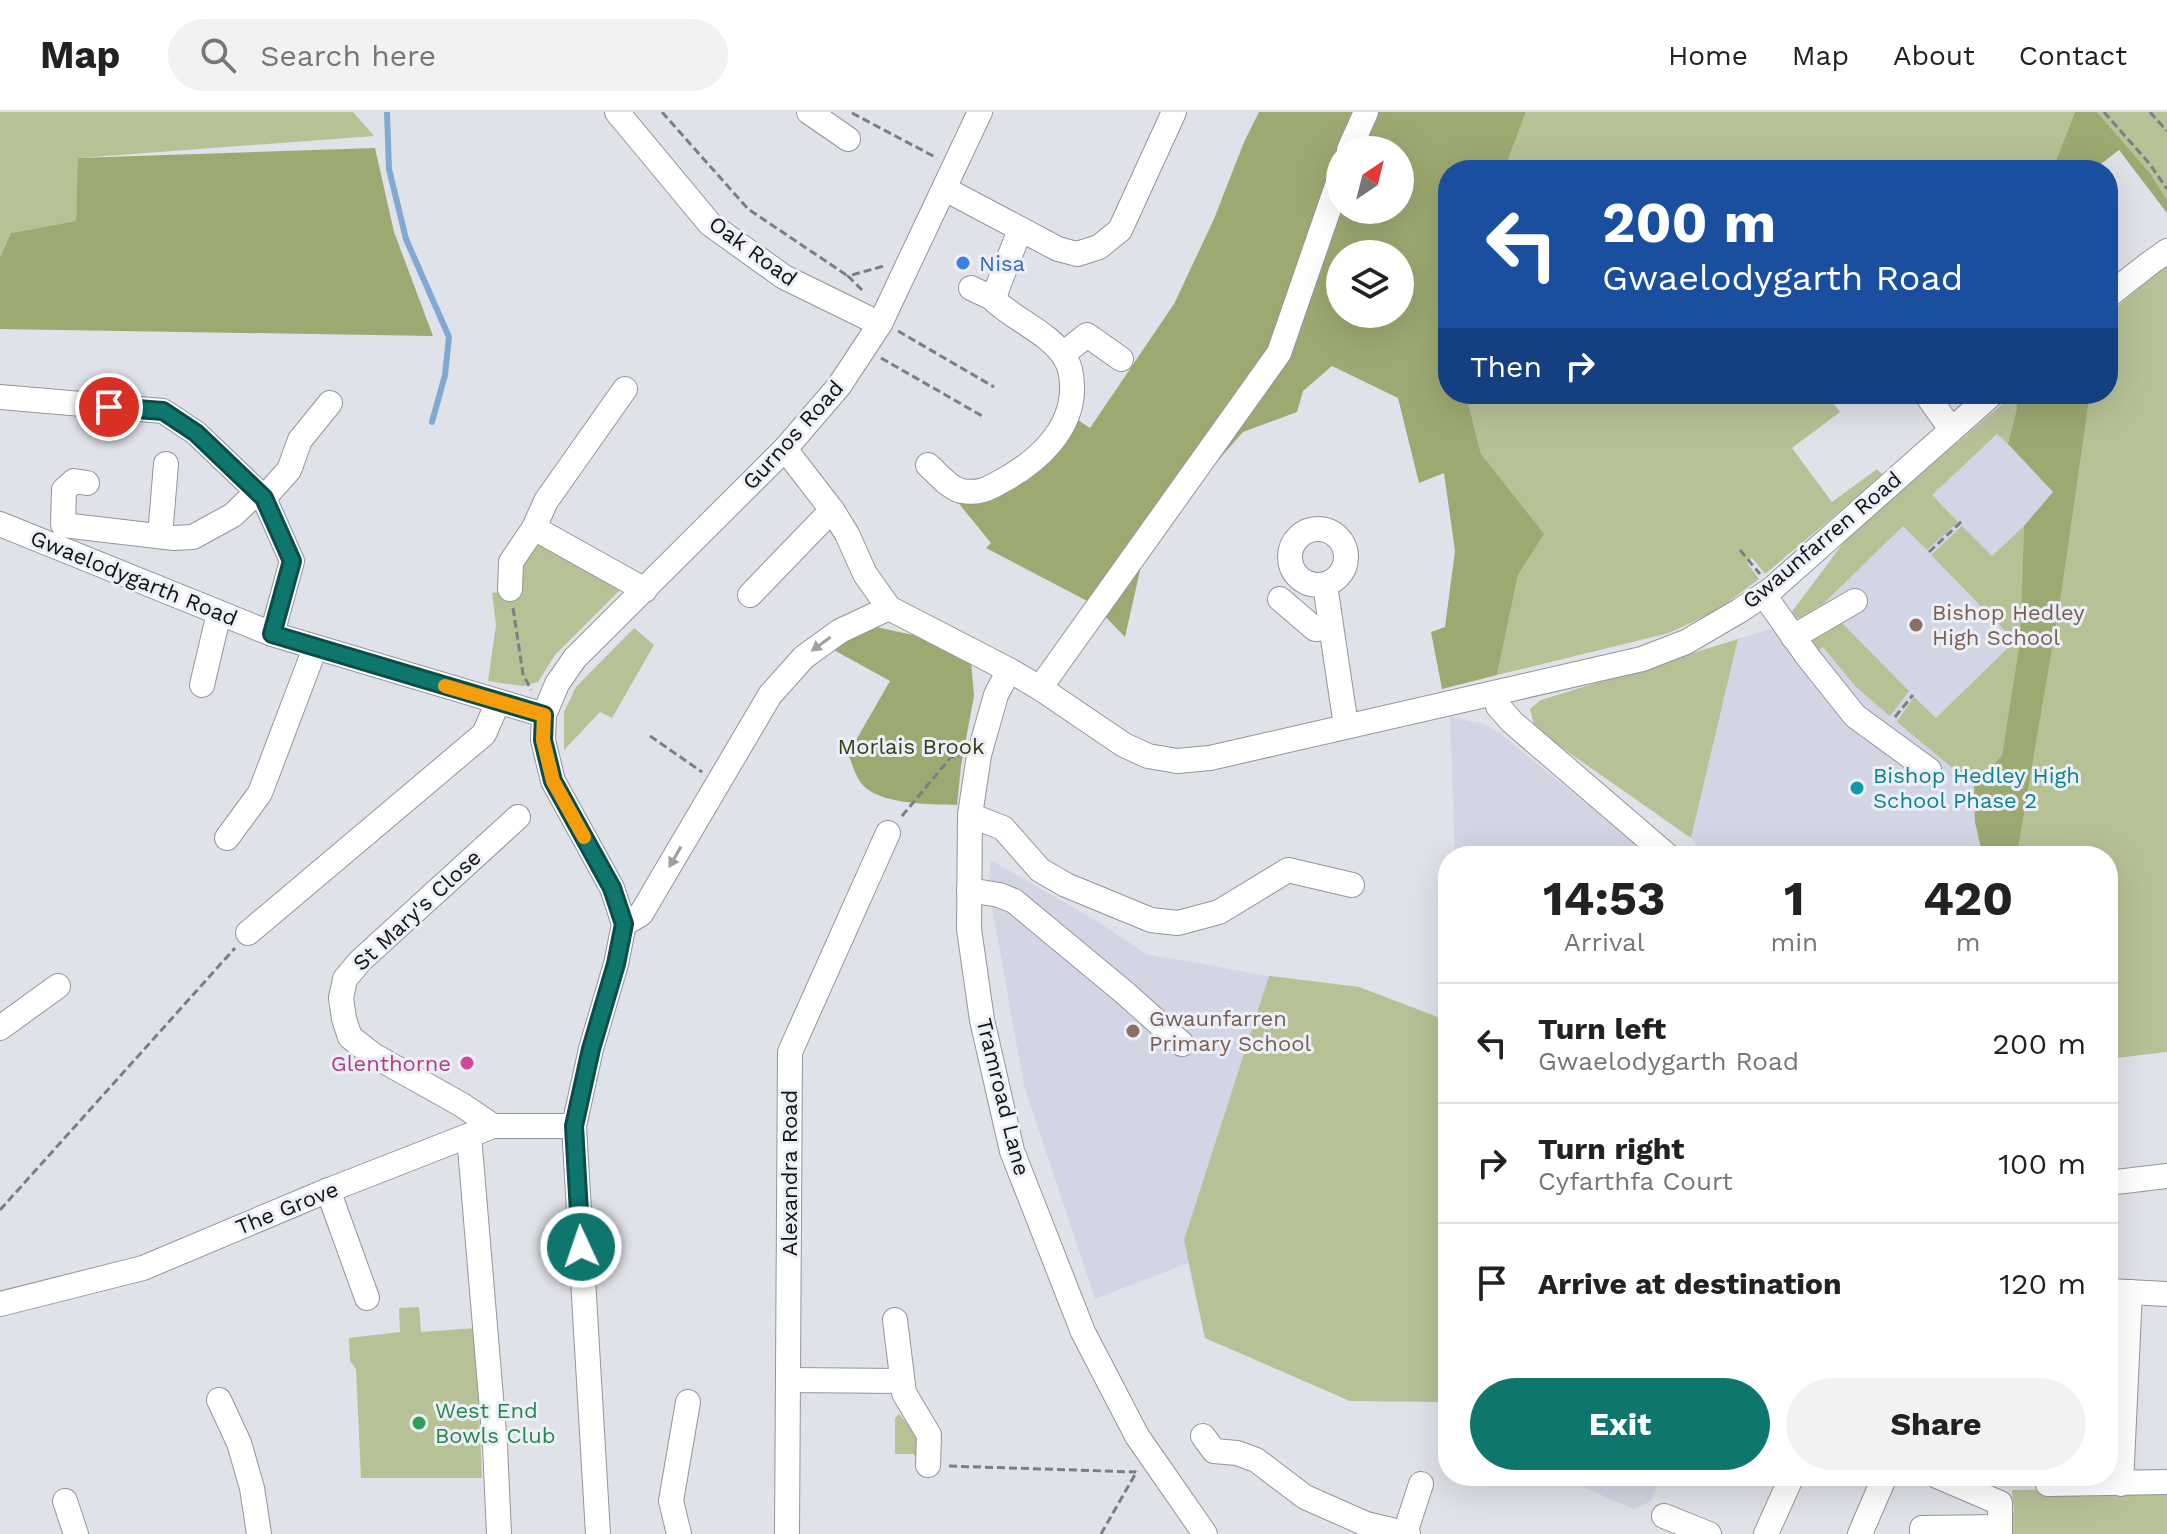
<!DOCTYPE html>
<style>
body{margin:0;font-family:"Work Sans",sans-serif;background:#f2f2f2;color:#222;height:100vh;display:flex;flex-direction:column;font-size:30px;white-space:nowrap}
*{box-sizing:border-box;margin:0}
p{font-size:26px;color:#767676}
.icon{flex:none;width:44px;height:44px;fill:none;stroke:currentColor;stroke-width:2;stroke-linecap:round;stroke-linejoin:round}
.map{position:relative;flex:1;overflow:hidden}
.panel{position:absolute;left:1438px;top:734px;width:680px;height:640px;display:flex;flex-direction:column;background:#fff;border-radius:32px;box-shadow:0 8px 32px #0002}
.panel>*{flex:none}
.banner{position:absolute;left:1438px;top:48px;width:680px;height:244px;border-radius:32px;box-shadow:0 8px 32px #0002;background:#1a4fa0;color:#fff;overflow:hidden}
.needle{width:52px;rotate:35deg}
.tools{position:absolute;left:1326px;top:24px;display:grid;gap:16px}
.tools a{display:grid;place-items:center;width:88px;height:88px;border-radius:50%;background:#fff;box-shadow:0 8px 32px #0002;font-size:40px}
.pin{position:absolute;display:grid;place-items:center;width:68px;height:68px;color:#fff;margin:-34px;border:4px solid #fff;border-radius:50%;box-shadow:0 2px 8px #0007}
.me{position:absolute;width:88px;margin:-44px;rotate:357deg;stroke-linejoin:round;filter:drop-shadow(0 0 6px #0008)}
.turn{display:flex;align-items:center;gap:28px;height:168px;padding:0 32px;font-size:36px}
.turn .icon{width:104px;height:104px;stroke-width:2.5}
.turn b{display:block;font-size:56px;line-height:68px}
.then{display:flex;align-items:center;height:76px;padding:0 32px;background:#0003;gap:16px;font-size:30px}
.eta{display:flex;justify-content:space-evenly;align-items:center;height:136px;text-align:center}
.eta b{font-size:48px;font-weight:700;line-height:56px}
.primary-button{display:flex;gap:16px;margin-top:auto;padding:16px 32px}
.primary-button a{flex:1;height:92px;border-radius:48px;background:#0f766e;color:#fff;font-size:32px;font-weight:700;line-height:92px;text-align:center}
.primary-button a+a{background:#f2f2f2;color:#222}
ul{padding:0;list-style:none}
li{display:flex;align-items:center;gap:24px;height:120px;padding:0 32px;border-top:2px solid #e0e0e0}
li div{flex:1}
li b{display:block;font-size:30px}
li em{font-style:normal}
header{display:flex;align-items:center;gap:48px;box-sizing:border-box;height:112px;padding:0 40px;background:#fff;border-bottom:2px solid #e0e0e0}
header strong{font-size:38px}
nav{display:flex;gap:44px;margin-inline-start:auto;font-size:28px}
.search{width:560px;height:72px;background:#f2f2f2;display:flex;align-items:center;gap:20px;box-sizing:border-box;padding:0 28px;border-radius:44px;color:#767676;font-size:30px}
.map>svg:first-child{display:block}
</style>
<header>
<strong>Map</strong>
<div class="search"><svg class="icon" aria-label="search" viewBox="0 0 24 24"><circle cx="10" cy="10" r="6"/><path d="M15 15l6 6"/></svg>Search here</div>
<nav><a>Home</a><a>Map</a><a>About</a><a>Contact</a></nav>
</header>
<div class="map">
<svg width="2167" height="1422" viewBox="0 0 2167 1422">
<rect width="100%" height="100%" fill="#e0e2e9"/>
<!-- built -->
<g fill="#d2d6e4">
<polygon points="2014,282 2090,282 2017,744 1706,744 1691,726 1738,527 1773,516 1788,505 1850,422"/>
<polygon points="1450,605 1481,611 1501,622 1651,744 1455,744"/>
<polygon points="991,748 1097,809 1146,842 1269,864 1359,875 1448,909 1448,1290 1350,1289 1205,1226 1188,1151 1095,1187 1024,974 988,772"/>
<polygon points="1557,1364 1661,1364 1651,1389 1634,1397"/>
</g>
<!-- green -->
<g fill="#b7c196">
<polygon points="0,0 353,0 374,24 79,46 76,109 11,121 0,145"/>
<polygon points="1526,0 2075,0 2052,58 1504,58"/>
<polygon points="2097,0 2167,0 2167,88 2150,61"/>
<polygon points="2167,153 2167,940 2108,947 2108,744 2017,744 2061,484 2090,282 2108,282 2108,202"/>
<polygon points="1466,282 1826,282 1840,300 1792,336 1832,390 1877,357 1883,363 1765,462 1752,446 1746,449 1759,467 1716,499 1669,521 1497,563 1518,463 1543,422 1481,342"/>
<polygon points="2014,282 2016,282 2017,296 2008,332 1997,322 1932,383 1958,410 1927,438 1903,414 1823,492 1800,506 1788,505 1850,422"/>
<polygon points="1962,414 1992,444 2024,414 2020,529 2002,643 1974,674 1897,610 1914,585 1936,606 2015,529 1931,443"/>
<polygon points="543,429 620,478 555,543 538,570 523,574 488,569 496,513 492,481 514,478 516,455 533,430"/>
<polygon points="1838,507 1909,579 1890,604 1856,575 1823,535 1811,543 1807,529"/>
<polygon points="634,516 654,533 612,606 600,600 564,638 564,600 576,575"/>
<polygon points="1738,527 1691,726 1535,617 1530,597 1541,588"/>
<polygon points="1269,864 1359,875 1448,909 1448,1290 1350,1289 1205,1226 1184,1128"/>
<polygon points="419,1195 421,1220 476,1216 482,1366 361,1366 356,1257 350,1249 349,1226 400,1220 399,1196"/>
<polygon points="899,1302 917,1323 919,1346 913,1342 895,1342 895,1306"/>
<polygon points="2167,1376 2167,1422 2010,1422 2010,1403 2014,1400 2012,1378"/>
</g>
<!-- forest -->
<g fill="#9ca971" fill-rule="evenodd">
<path d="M1259,0H1526L1504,58H1448V282H1466L1481,342L1544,422L1518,463L1497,563L1442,577L1431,520L1445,515L1455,439L1444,361L1419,371L1398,286L1332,254L1303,279L1297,300L1243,320L1206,362L1141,454L1125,525L1093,492L986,436L991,431L956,388L1075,306L1090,316L1174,192L1214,107L1244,30ZM1340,38H1400V98H1340ZM1340,142H1400V202H1340Z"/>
<polygon points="2075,0 2097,0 2150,61 2167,88 2167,101 2119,38 2093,58 2052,58"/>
<polygon points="375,36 394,120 433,224 0,217 0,145 11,121 76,109 78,46"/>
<polygon points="2016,282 2090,282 2061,484 2017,744 1980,744 1982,741 1975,710 1974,674 2002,643 2020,529 2024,414 2053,380 2008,332 2017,296"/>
<path d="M876,515L927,526L971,550L974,584L961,654L957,693C932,692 877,693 861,671C855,663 852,651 848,642L890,569L832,537Z"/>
</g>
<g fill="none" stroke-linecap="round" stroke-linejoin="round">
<!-- stream -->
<polyline stroke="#7fa8d3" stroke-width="6" points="387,0 389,57 406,127 449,225 445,263 432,310"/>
<defs>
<g id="minor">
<polyline points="617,0 710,112 784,165 880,212"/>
<polyline points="809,0 848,27"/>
<polyline points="1349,38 1366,0"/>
<polyline points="945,77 1058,137 1077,142 1099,135 1120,118 1174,0"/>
<polyline points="971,176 994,187"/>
<polyline points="2108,184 2150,151 2167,139"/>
<polyline points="1063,242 1087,223 1121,247"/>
<polyline points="1926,282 1951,317"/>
<polyline points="0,285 163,299 196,321 264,386"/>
<polyline points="785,337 832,398 847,422 865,462 889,496 1009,558 1040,576 1124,633 1148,644 1177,649 1210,646 1642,547 1686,530 1739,499 1772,477 1992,282"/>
<path d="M928,353C937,361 950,377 962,379C979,382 988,377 1002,369C1037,350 1073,318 1072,275C1072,265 1071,255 1065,246C1051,222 1015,208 994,188L998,174L1020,118"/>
<polyline points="87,371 74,369 64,378 63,413 174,426 193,425 233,403 257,380"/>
<polyline points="0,412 272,522 544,603"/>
<polyline points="534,416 645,478"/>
<circle cx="1318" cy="445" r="28"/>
<polyline points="160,424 166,352"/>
<polyline points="1325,473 1346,614"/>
<polyline points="510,477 511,450 534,416 546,389 625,277"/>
<polyline points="750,483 832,398"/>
<polyline points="1764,483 1808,545 1855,604 1929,658"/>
<polyline points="1280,487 1315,517 1330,516"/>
<polyline points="272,522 292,449 264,386 289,358 300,328 330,291"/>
<polyline points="1793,525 1855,489"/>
<polyline points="1009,558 996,583 979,643 970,703 969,817 982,908 1012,1039 1083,1220 1137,1324 1205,1422"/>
<polyline points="202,573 219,501"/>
<polyline points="1040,576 1279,241 1340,65"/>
<polyline points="1495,582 1498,594 1512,610 1668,744"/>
<polyline points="970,703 1003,716 1040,758 1066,773 1151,808 1178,811 1219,800 1288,758 1352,773"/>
<polyline points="227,726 260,681 315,536"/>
<polyline points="969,778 999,783 1014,789 1125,881 1182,932"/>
<polyline points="624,812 641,802 770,583 804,545 840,519 889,496"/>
<polyline points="248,821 484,622 498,590"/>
<polyline points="0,916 58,874"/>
<polyline points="493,1014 462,993 373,943 350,925 344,907 341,886 345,867 360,849 518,705"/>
<polyline points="469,1024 495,1333 499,1422"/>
<polyline points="2108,1071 2167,1064"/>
<polyline points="328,1078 367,1186"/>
<polyline points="2108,1179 2167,1182"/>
<polyline points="0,1192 143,1156 319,1082 493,1014 574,1014"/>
<polyline points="895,1208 904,1281 929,1323 928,1353"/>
<polyline points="788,1268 902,1269"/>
<polyline points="219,1288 239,1331 252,1376 259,1422"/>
<polyline points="1203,1324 1214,1339 1237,1341 1256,1348 1305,1385 1366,1412 1408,1422"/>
<polyline points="1937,1364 2000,1391 2000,1422"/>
<polyline points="2048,1364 2048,1372 2167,1370"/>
<polyline points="2121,1372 2130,1180"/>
<polyline points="65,1389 76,1422"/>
<polyline points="1664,1404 1709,1422"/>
<polyline points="1405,1421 1421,1372"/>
<polyline points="598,1422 574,1014 591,937 616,852 624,812 612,776 553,669 543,628 544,603 557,572 575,546 785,337 839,274 880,212 980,0"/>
<polyline points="679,1422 671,1389 688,1290"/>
<polyline points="787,1422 790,940 888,721"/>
<polyline points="1766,1422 1792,1364"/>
<polyline points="1860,1422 1885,1364"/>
<polyline points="1922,1422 1922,1416 2000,1415"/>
</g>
</defs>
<!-- minor casing -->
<use href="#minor" stroke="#93959c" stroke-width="26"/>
<!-- path -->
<g stroke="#7c7e82" stroke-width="3" stroke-dasharray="8 4" stroke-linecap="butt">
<polyline points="662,0 748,97 848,164"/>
<polyline points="2104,0 2149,51 2167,77"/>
<polyline points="2150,0 2167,19"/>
<polyline points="852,1 937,46"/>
<polyline points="862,178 848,164 884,154"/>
<polyline points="898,219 994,275"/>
<polyline points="881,246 984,305"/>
<polyline points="1740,438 1760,462"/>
<polyline points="1929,440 1962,409"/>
<polyline points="513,496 523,562 531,578"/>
<polyline points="1895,605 1913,583"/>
<polyline points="650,624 702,660"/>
<polyline points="902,704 951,645 959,645"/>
<polyline points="0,1098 235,836"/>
<polyline points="949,1354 1136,1360"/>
<polyline points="1101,1422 1137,1359"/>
</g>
<!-- minor -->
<use href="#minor" stroke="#fff" stroke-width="24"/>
</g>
<!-- one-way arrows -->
<defs><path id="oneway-solid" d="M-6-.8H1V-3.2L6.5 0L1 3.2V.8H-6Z" transform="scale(2)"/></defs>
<g fill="#a0a0a1">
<use href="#oneway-solid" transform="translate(821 532) rotate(144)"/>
<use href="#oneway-solid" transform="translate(675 745) rotate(120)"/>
</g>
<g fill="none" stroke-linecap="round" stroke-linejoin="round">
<defs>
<polyline id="route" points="109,295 163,299 196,321 264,386 292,449 272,522 544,603 543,628 553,669 612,776 624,812 616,852 591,937 574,1014 581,1135"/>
</defs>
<!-- route casing -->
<use href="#route" stroke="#0a4d48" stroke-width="20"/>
<!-- route -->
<use href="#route" stroke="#0f766e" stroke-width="14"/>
<!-- slow -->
<polyline stroke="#f59e0b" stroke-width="14" points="445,574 544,603 543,628 553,669 584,725"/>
</g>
<!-- markers -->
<circle fill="#3f7fe0" stroke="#edeff6" stroke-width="3" cx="963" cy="151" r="8"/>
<g fill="#8d6e63" stroke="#edeff6" stroke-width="3">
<circle cx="1916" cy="513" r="8"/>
<circle cx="1133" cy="919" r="8"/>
</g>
<circle fill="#0f9aa8" stroke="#edeff6" stroke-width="3" cx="1857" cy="676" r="8"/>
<circle fill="#d1479c" stroke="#edeff6" stroke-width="3" cx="467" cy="951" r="8"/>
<circle fill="#2e9e5b" stroke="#edeff6" stroke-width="3" cx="419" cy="1311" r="8"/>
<g text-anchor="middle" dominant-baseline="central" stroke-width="6" stroke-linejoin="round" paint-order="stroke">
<!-- street labels -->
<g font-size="22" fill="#111214" stroke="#edeff6">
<text transform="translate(753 139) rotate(36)">Oak Road</text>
<text transform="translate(793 323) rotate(-48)">Gurnos Road</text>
<text transform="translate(1822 428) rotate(-40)">Gwaunfarren Road</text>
<text transform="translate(134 466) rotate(22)">Gwaelodygarth Road</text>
<text transform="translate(417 798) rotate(-43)">St Mary's Close</text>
<text transform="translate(1003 985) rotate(76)">Tramroad Lane</text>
<text transform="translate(789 1061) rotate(-90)">Alexandra Road</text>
<text transform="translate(287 1096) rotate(-22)">The Grove</text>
</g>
<!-- shop labels -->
<g font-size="22" fill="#366cbe" stroke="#edeff6" text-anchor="start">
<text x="979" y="151">Nisa</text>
</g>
<!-- education labels -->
<g font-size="22" fill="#785e54" stroke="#edeff6" text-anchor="start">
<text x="1932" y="500">Bishop Hedley<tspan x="1932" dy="25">High School</tspan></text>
<text x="1149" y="906">Gwaunfarren<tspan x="1149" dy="25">Primary School</tspan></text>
</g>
<!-- park labels -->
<g font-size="22" fill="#363e13" stroke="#edeff6">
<text x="911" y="634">Morlais Brook</text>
</g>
<!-- culture labels -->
<g font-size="22" fill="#0d838f" stroke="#edeff6" text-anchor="start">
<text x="1873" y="663">Bishop Hedley High<tspan x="1873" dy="25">School Phase 2</tspan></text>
</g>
<!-- hotel labels -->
<g font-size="22" fill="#b23c85" stroke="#edeff6" text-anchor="end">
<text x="451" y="951">Glenthorne</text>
</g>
<!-- leisure labels -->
<g font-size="22" fill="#27864d" stroke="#edeff6" text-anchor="start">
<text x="435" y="1298">West End<tspan x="435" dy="25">Bowls Club</tspan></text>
</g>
</g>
</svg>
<div class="tools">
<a><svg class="needle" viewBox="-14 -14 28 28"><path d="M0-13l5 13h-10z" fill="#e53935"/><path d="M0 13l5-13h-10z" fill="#767676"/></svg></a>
<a><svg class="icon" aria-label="layers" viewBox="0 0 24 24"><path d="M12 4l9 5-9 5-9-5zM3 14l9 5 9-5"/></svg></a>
</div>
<div class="pin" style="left:109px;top:295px;background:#d93025"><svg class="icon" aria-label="arrive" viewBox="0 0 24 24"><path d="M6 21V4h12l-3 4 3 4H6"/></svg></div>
<svg class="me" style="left:581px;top:1135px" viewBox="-20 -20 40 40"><circle r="17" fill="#0f766e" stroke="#fff" stroke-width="3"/><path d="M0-11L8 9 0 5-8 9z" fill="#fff"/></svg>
<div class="banner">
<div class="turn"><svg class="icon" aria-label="left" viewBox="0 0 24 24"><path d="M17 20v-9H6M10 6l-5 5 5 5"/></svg><div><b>200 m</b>Gwaelodygarth Road</div></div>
<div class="then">Then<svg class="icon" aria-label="right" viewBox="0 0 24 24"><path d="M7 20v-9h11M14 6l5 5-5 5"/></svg></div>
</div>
<section class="panel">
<div class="eta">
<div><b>14:53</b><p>Arrival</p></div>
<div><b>1</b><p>min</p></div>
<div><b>420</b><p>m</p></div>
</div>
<ul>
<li><svg class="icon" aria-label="left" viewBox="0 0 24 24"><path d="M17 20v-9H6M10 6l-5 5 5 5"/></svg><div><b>Turn left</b><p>Gwaelodygarth Road</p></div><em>200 m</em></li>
<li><svg class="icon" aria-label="right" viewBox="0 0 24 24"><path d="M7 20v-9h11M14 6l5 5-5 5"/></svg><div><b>Turn right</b><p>Cyfarthfa Court</p></div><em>100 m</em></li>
<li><svg class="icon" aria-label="arrive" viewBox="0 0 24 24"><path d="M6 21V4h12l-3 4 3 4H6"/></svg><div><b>Arrive at destination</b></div><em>120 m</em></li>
</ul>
<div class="primary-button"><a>Exit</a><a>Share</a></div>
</section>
</div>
